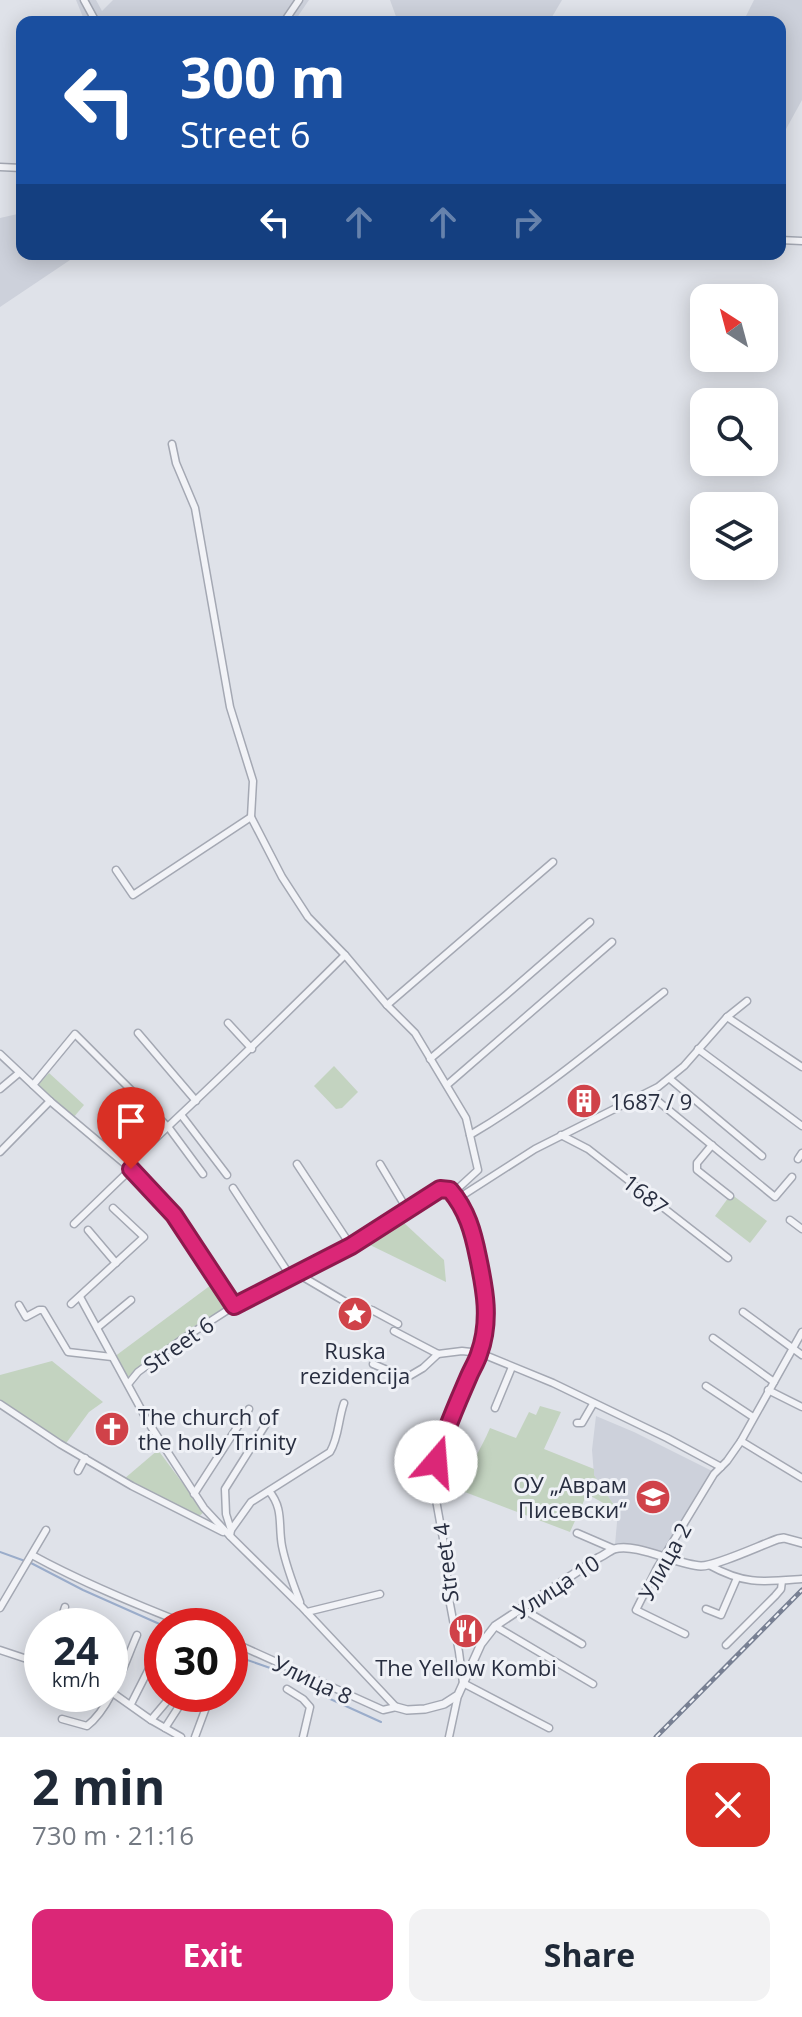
<!DOCTYPE html>
<meta charset="utf-8">
<style>
body{margin:0;font-family:"Open Sans",sans-serif;background:#f2f2f3;color:#1f2937;height:100vh;display:flex;flex-direction:column;font-size:30px;white-space:nowrap}
*{box-sizing:border-box;margin:0}
p{font-size:26px;color:#747a83}
.icon{flex:none;width:44px;height:44px;fill:none;stroke:currentColor;stroke-width:2;stroke-linecap:round;stroke-linejoin:round}
.map{position:relative;height:1737px;overflow:hidden}
.sheet{display:flex;flex-direction:column;background:#fff;flex:1}
.sheet>*{flex:none}
.guide{position:absolute;left:16px;top:16px;width:770px;height:244px;border-radius:16px;box-shadow:0 4px 20px #0003;background:#1a4fa0;color:#fff;overflow:hidden}
.needle{width:52px;rotate:324deg}
.fabs{position:absolute;left:690px;top:284px;display:grid;gap:16px}
.fabs a{display:grid;place-items:center;width:88px;height:88px;border-radius:16px;background:#fff;box-shadow:0 4px 20px #0003;font-size:40px}
.speed{position:absolute;left:24px;top:1608px;display:flex;gap:16px;font-size:40px;font-weight:700;text-align:center}
.speed>*{display:grid;place-content:center;width:104px;height:104px;border-radius:50%;background:#fff;box-shadow:0 4px 20px #0003;line-height:1}
.speed small{font-size:20px;font-weight:400}
.speed .limit{border:12px solid #d22;background:#fff;color:#111}
.pin{position:absolute;display:grid;place-items:center;width:68px;height:68px;color:#fff;margin:-82px -34px;border-radius:50% 50% 50% 0;rotate:-45deg;box-shadow:0 0 8px #0007}
.pin .icon{rotate:45deg}
.me{position:absolute;width:88px;margin:-44px;rotate:18deg;stroke-linejoin:round;filter:drop-shadow(0 0 6px #0008)}
.turn{display:flex;align-items:center;gap:28px;height:168px;padding:0 32px;font-size:36px}
.turn .icon{width:104px;height:104px;stroke-width:2.5}
.turn b{display:block;font-size:56px;line-height:68px}
.lanes{display:flex;align-items:center;height:76px;padding:0 32px;background:#0003;justify-content:center;gap:40px;direction:ltr}
.lanes .off{opacity:.35}
.round{display:grid;place-items:center;flex:none;width:84px;height:84px;border-radius:16px;background:#f2f2f3}
.headline{display:flex;align-items:center;justify-content:space-between;height:136px;padding:0 32px}
h1{font-size:48px;font-weight:700;line-height:60px}
.cta{display:flex;gap:16px;margin-top:auto;padding:16px 32px}
.cta a{flex:1;height:92px;border-radius:16px;background:#db2777;color:#fff;font-size:32px;font-weight:700;line-height:92px;text-align:center}
.cta a+a{background:#f2f2f3;color:#1f2937}
.map>svg:first-child{display:block}
</style>
<div class="map">
<svg width="802" height="1737" viewBox="0 0 802 1737">
<rect width="100%" height="100%" fill="#dfe2e9"/>
<!-- built -->
<g fill="#cdd1db">
<polygon points="76,0 96,0 102,11 113,0 309,0 294,22 85,22"/>
<polygon points="390,0 562,0 549,22 398,22"/>
<polygon points="754,0 802,0 802,100 780,140 780,22 743,22"/>
<polygon points="22,213 22,254 79,254 0,307 0,218"/>
<polygon points="596,1416 634,1432 712,1471 665,1555 615,1545 618,1511 594,1475 592,1450"/>
</g>
<!-- green -->
<g fill="#c3d3c0">
<polygon points="334,1066 358,1092 342,1108 336,1109 314,1086"/>
<polygon points="49,1073 84,1105 73,1118 37,1086"/>
<polygon points="731,1194 767,1221 750,1243 715,1216"/>
<polygon points="403,1222 444,1260 446,1282 370,1245"/>
<polygon points="215,1282 227,1299 226,1307 137,1368 128,1377 114,1357"/>
<polygon points="52,1361 103,1402 89,1412 64,1446 0,1403 0,1375"/>
<path d="M540,1406L561,1412L544,1449L594,1469V1475L618,1511L587,1494L570,1532L457,1489C468,1468 481,1450 490,1428L516,1438L529,1412L536,1415Z"/>
<polygon points="158,1450 204,1512 198,1517 124,1479"/>
</g>
<g fill="none" stroke-linecap="round" stroke-linejoin="round">
<!-- stream -->
<g stroke="#9aacca" stroke-width="2">
<polyline points="0,1552 25,1561"/>
<polyline points="31,1563 83,1590 164,1626"/>
<polyline points="230,1654 299,1678 328,1698 381,1722"/>
</g>
<defs>
<g id="minor">
<polyline points="84,0 96,22"/>
<polyline points="284,22 299,0"/>
<polyline points="0,167 22,168"/>
<polyline points="780,240 802,241"/>
<polyline points="172,444 176,463 195,508 230,707 253,781 251,817 282,877 308,917 345,955 387,1005 415,1033 466,1118 478,1170 453,1193"/>
<polyline points="116,870 133,895 251,817"/>
<polyline points="387,1005 553,862"/>
<polyline points="727,1017 802,1067"/>
<polyline points="228,1023 252,1049"/>
<polyline points="138,1033 196,1101"/>
<polyline points="698,1049 802,1126"/>
<polyline points="0,1054 50,1101 131,1169 150,1188 174,1215 234,1306"/>
<polyline points="430,1059 506,995 590,922"/>
<polyline points="670,1079 762,1156"/>
<polyline points="33,1085 75,1034 169,1128 203,1174"/>
<polyline points="447,1085 612,942"/>
<polyline points="0,1089 19,1073"/>
<polyline points="648,1093 775,1197 792,1177"/>
<polyline points="182,1116 227,1175"/>
<path d="M470,1135C540,1094 601,1042 664,992"/>
<polyline points="561,1135 588,1149 728,1258"/>
<polyline points="712,1145 697,1163 697,1170 730,1196"/>
<polyline points="0,1152 50,1101"/>
<polyline points="798,1159 802,1153"/>
<polyline points="297,1164 351,1246"/>
<polyline points="380,1164 408,1211"/>
<path d="M126,1166C200,1097 273,1027 345,955"/>
<polyline points="233,1188 291,1277"/>
<polyline points="453,1193 470,1224 486,1289 486,1306 480,1353 441,1444 435,1476 436,1500 447,1561 447,1588 459,1652 463,1683 549,1728"/>
<polyline points="457,1199 535,1149 658,1087 684,1066 727,1017 747,1001"/>
<polyline points="790,1220 802,1229"/>
<polyline points="74,1224 131,1169"/>
<polyline points="88,1230 116,1263"/>
<polyline points="298,1274 349,1304 372,1310 398,1324"/>
<polyline points="80,1297 148,1422 204,1508 230,1536 301,1606 396,1707 383,1710 230,1641"/>
<polyline points="71,1304 144,1237 113,1208"/>
<polyline points="19,1305 26,1317 39,1310 43,1310 68,1352 112,1357"/>
<polyline points="743,1312 802,1355"/>
<polyline points="97,1328 131,1300"/>
<polyline points="394,1331 438,1354 462,1351 480,1353 553,1383 667,1438 721,1467"/>
<polyline points="713,1338 774,1382"/>
<polyline points="373,1364 406,1378 423,1368 438,1354"/>
<polyline points="129,1383 138,1372 181,1340 234,1306 351,1246 440,1189 450,1190 453,1193"/>
<polyline points="706,1386 753,1417"/>
<polyline points="768,1390 802,1407"/>
<polyline points="0,1404 60,1444 132,1486 223,1532"/>
<polyline points="495,1408 512,1367"/>
<polyline points="577,1423 582,1423 593,1404"/>
<polyline points="741,1441 802,1478"/>
<polyline points="78,1471 85,1458"/>
<path d="M269,1491C284,1509 278,1525 282,1546C286,1566 293,1584 300,1602"/>
<polyline points="194,1494 249,1409"/>
<polyline points="231,1530 226,1514 225,1489 271,1416"/>
<polyline points="577,1533 614,1549"/>
<path d="M230,1536L231,1530L251,1502L330,1452C339,1437 338,1420 344,1403"/>
<path d="M32,1555C83,1583 137,1605 191,1626"/>
<path d="M709,1565C745,1585 763,1582 802,1579"/>
<polyline points="0,1608 46,1530"/>
<polyline points="521,1608 582,1644"/>
<polyline points="706,1609 721,1615 737,1578"/>
<polyline points="307,1612 380,1594"/>
<polyline points="93,1620 93,1626"/>
<polyline points="59,1626 65,1607"/>
<polyline points="495,1626 593,1684"/>
<polyline points="685,1634 636,1610 657,1568 714,1474 727,1461 741,1441 802,1332"/>
<polyline points="726,1645 775,1596 781,1589 782,1581"/>
<polyline points="0,1650 42,1664"/>
<polyline points="287,1689 303,1699 310,1707 303,1737"/>
<polyline points="110,1691 151,1720 181,1737"/>
<polyline points="131,1704 162,1643"/>
<path d="M62,1719L87,1726C111,1708 125,1662 137,1635"/>
<polyline points="151,1720 173,1694"/>
<polyline points="165,1728 187,1694"/>
<polyline points="195,1737 211,1694"/>
<polyline points="449,1737 458,1695"/>
</g>
<path id="tertiary" d="M396,1707L407,1710L425,1709L444,1704L458,1695L481,1644L495,1626L598,1558C603,1556 609,1551 614,1549C636,1542 677,1565 701,1566C716,1566 761,1545 778,1539L784,1538L802,1543"/>
</defs>
<!-- minor casing -->
<use href="#minor" stroke="#a4a8b3" stroke-width="9"/>
<!-- tertiary casing -->
<use href="#tertiary" stroke="#a4a8b3" stroke-width="10"/>
<!-- minor -->
<use href="#minor" stroke="#f2f3f7" stroke-width="6"/>
<!-- tertiary -->
<use href="#tertiary" stroke="#f2f3f7" stroke-width="7"/>
<defs>
<polyline id="rail" points="656,1737 802,1590"/>
</defs>
<!-- rail casing -->
<use href="#rail" stroke="#788093" stroke-width="5"/>
<!-- rail -->
<use href="#rail" stroke="#eff1f6" stroke-width="2" stroke-dasharray="6" stroke-linecap="butt"/>
</g>
<g fill="none" stroke-linecap="round" stroke-linejoin="round">
<defs>
<path id="route" d="M131,1169L174,1215L234,1306L351,1246L440,1189L450,1190C467,1210 473,1232 478,1257C485,1290 491,1321 479,1354C477,1361 472,1369 469,1376C457,1404 444,1432 436,1462"/>
</defs>
<!-- route casing -->
<use href="#route" stroke="#8e194d" stroke-width="20"/>
<!-- route -->
<use href="#route" stroke="#db2777" stroke-width="14"/>
</g>
<!-- icons -->
<defs>
<symbol id="building-disc" viewBox="-11 -11 22 22"><circle r="9.5" fill="#d04249" stroke="#eff1f6"/><path d="M-4-6H4V6H1V3H-1V6H-4ZM-2.5-4.3h1.7v1.8h-1.7ZM.8-4.3h1.7v1.8H.8ZM-2.5-1h1.7V.8h-1.7ZM.8-1h1.7V.8H.8Z" fill="#fff"/></symbol>
<symbol id="sight-disc" viewBox="-11 -11 22 22"><circle r="9.5" fill="#d04249" stroke="#eff1f6"/><path d="M0-6L1.8-2.2L6-1.7L2.9 1.2L3.7 5.4L0 3.3L-3.7 5.4L-2.9 1.2L-6-1.7L-1.8-2.2Z" fill="#fff"/></symbol>
<symbol id="church-disc" viewBox="-11 -11 22 22"><circle r="9.5" fill="#d04249" stroke="#eff1f6"/><path d="M-1.2-6h2.4v3.5h3.3v2.4h-3.3V6h-2.4V-.1h-3.3v-2.4h3.3Z" fill="#fff"/></symbol>
<symbol id="school-disc" viewBox="-11 -11 22 22"><circle r="9.5" fill="#d04249" stroke="#eff1f6"/><path d="M0-5L7-2L0 1L-7-2ZM-4 1L0 2.5L4 1V4Q0 6-4 4Z" fill="#fff"/></symbol>
<symbol id="restaurant-disc" viewBox="-11 -11 22 22"><circle r="9.5" fill="#d04249" stroke="#eff1f6"/><path d="M-5-6h1v4h1v-4h1v4h1v-4h1v5L-1.5 .5V6h-2V.5L-5-1ZM5-6V6H3V1.5H1.5Q1.5-4 5-6Z" fill="#fff"/></symbol>
</defs>
<g fill-rule="evenodd">
<use href="#building-disc" x="564" y="1081" width="40" height="40"/>
<use href="#sight-disc" x="335" y="1294" width="40" height="40"/>
<use href="#church-disc" x="92" y="1409" width="40" height="40"/>
<use href="#school-disc" x="633" y="1477" width="40" height="40"/>
<use href="#restaurant-disc" x="446" y="1611" width="40" height="40"/>
</g>
<g text-anchor="middle" dominant-baseline="central" stroke-width="6" stroke-linejoin="round" paint-order="stroke">
<!-- poi labels -->
<g font-size="22" fill="#282e40" stroke="#eff1f6" text-anchor="start">
<text x="610" y="1101">1687 / 9</text>
<text x="355" y="1350" text-anchor="middle">Ruska<tspan x="355" dy="25">rezidencija</tspan></text>
<text x="138" y="1416">Тhe church of<tspan x="138" dy="25">the holly Trinity</tspan></text>
<text x="627" y="1484" text-anchor="end">ОУ „Аврам<tspan x="627" dy="25">Писевски“</tspan></text>
<text x="466" y="1667" text-anchor="middle">The Yellow Kombi</text>
</g>
<!-- street labels -->
<g font-size="22" fill="#282e40" stroke="#eff1f6">
<text transform="translate(646 1194) rotate(38)">1687</text>
<text transform="translate(178 1344) rotate(-35)">Street 6</text>
<text transform="translate(664 1561) rotate(-61)">Улица 2</text>
<text transform="translate(445 1563) rotate(-97)">Street 4</text>
<text transform="translate(556 1586) rotate(-33)">Улица 10</text>
<text transform="translate(313 1679) rotate(25)">Улица 8</text>
</g>
</g>
</svg>
<div class="fabs">
<a><svg class="needle" viewBox="-14 -14 28 28"><path d="M0-13l5 13h-10z" fill="#e53935"/><path d="M0 13l5-13h-10z" fill="#747a83"/></svg></a>
<a><svg class="icon" aria-label="search" viewBox="0 0 24 24"><circle cx="10" cy="10" r="6"/><path d="M15 15l6 6"/></svg></a>
<a><svg class="icon" aria-label="layers" viewBox="0 0 24 24"><path d="M12 4l9 5-9 5-9-5zM3 14l9 5 9-5"/></svg></a>
</div>
<div class="speed"><div>24<small>km/h</small></div><div class="limit">30</div></div>
<div class="pin" style="left:131px;top:1169px;background:#d93025"><svg class="icon" aria-label="arrive" viewBox="0 0 24 24"><path d="M6 21V4h12l-3 4 3 4H6"/></svg></div>
<svg class="me" style="left:436px;top:1462px" viewBox="-20 -20 40 40"><circle r="19" fill="#fff"/><path d="M0-13L10 11 0 6-10 11z" fill="#db2777"/></svg>
<div class="guide">
<div class="turn"><svg class="icon" aria-label="left" viewBox="0 0 24 24"><path d="M17 20v-9H6M10 6l-5 5 5 5"/></svg><div><b>300 m</b>Street 6</div></div>
<div class="lanes"><svg class="icon" aria-label="left" viewBox="0 0 24 24"><path d="M17 20v-9H6M10 6l-5 5 5 5"/></svg><svg class="icon off" aria-label="ahead" viewBox="0 0 24 24"><path d="M12 20V5M6 11l6-6 6 6"/></svg><svg class="icon off" aria-label="ahead" viewBox="0 0 24 24"><path d="M12 20V5M6 11l6-6 6 6"/></svg><svg class="icon off" aria-label="right" viewBox="0 0 24 24"><path d="M7 20v-9h11M14 6l5 5-5 5"/></svg></div>
</div>
</div>
<section class="sheet">
<div class="headline"><div><h1>2 min</h1><p>730 m · 21:16</p></div><a class="round" style="background:#d93025;color:#fff"><svg class="icon" aria-label="close" viewBox="0 0 24 24"><path d="M6 6l12 12M18 6L6 18"/></svg></a></div>
<div class="cta"><a>Exit</a><a>Share</a></div>
</section>
